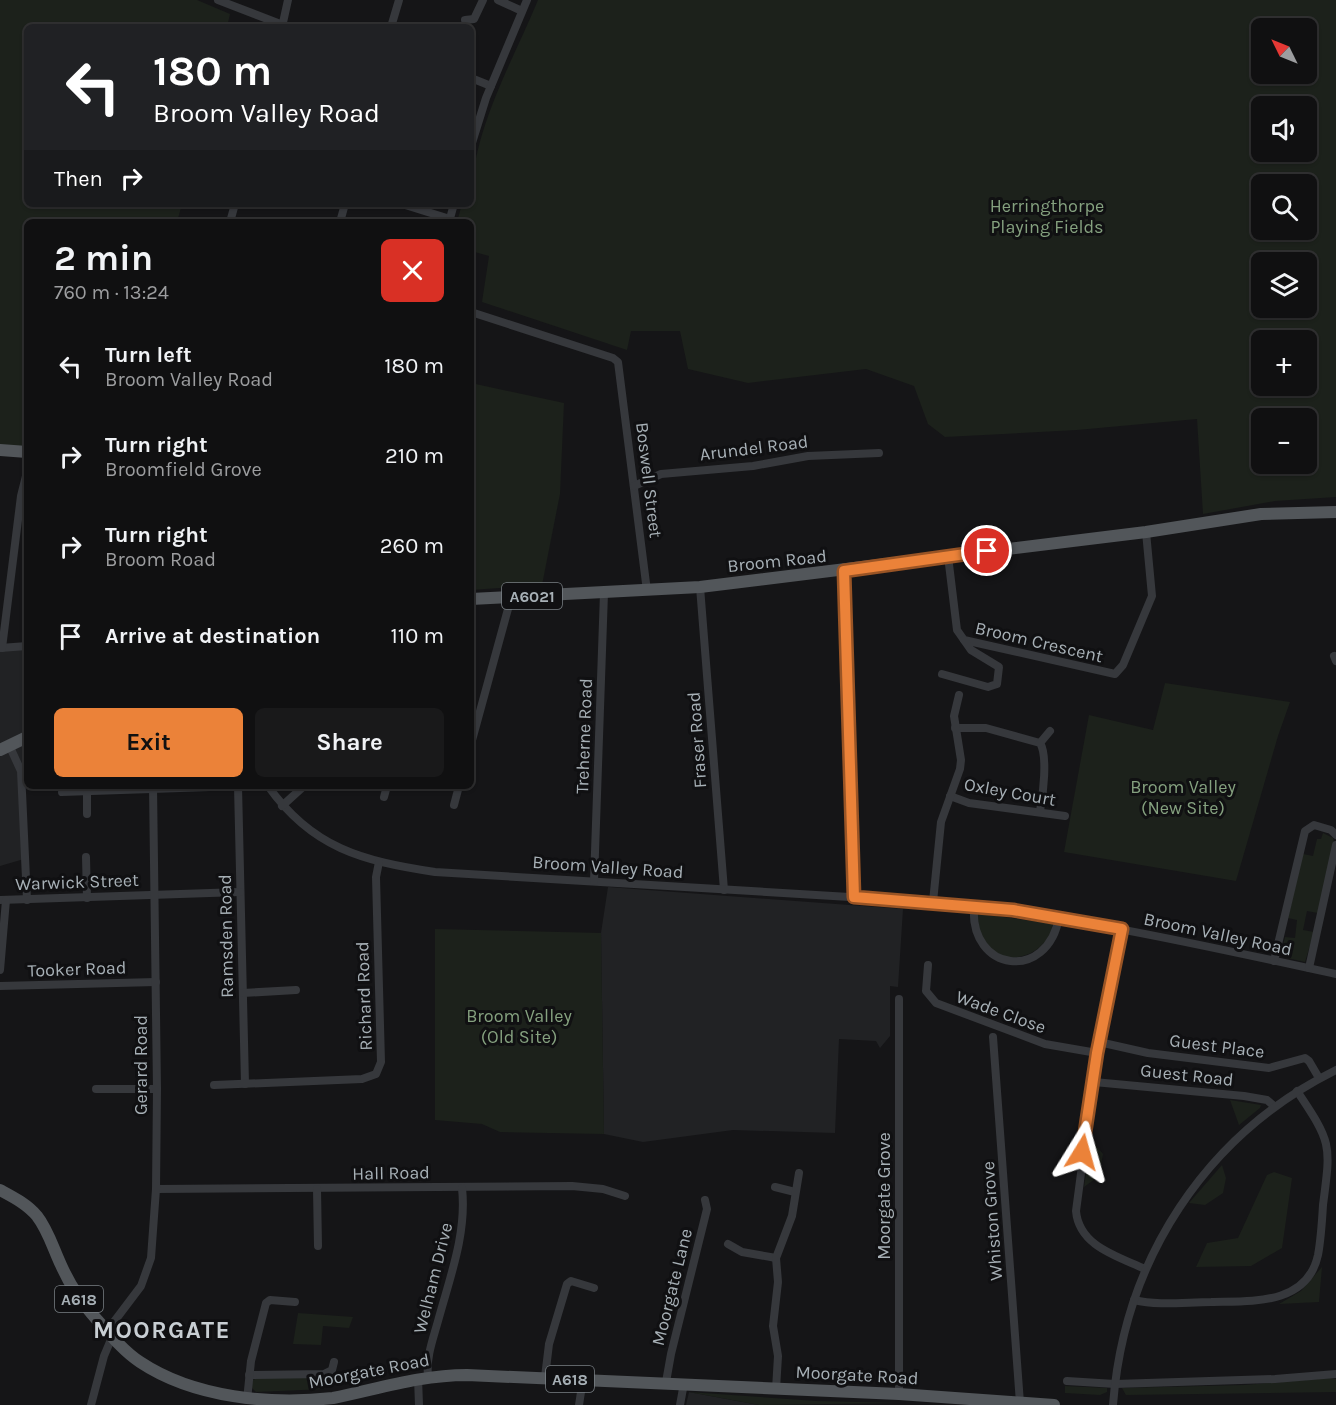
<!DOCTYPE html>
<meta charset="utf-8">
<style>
body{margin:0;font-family:Karla,sans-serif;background:#19191a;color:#f1f3f6;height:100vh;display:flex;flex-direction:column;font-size:22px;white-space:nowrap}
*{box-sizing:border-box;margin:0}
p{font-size:20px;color:#9c9d9f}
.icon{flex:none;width:33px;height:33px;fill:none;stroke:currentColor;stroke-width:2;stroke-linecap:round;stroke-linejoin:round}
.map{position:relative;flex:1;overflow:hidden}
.details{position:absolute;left:24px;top:219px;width:450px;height:570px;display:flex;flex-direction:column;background:#101011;border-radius:9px;box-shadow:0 2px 4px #0004,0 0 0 2px #303031}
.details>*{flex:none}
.banner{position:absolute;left:24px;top:24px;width:450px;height:183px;border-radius:9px;box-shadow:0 2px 4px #0004,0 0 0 2px #303031;background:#202124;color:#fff;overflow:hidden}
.needle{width:39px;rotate:313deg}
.fabs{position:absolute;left:1251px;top:18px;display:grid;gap:12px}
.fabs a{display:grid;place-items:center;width:66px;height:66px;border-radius:9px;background:#101011;box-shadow:0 2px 4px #0004,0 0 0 2px #303031;font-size:30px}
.pin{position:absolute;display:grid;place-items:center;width:51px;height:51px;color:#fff;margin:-26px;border:3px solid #fff;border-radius:50%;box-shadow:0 2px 6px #0007}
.me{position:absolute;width:66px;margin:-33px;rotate:8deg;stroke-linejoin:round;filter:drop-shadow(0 0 4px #0008)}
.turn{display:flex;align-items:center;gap:21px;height:126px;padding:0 30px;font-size:27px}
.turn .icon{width:78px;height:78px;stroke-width:2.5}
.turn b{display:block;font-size:42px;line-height:51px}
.then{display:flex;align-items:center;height:57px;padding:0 30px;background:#0003;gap:12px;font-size:22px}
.round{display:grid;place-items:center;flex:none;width:63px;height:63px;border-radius:9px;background:#19191a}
.headline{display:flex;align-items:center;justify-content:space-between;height:102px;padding:0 30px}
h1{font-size:36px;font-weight:700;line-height:45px}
.primary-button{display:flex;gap:12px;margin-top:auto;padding:12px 30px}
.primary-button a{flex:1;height:69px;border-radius:9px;background:#eb8239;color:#111;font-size:24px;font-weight:700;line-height:69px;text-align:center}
.primary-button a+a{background:#19191a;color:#f1f3f6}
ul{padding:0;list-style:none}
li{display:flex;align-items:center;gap:18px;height:90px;padding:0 30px}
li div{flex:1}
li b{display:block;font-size:22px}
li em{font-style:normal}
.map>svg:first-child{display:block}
</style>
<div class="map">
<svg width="1336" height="1405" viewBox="0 0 1336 1405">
<rect width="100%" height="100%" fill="#151517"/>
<!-- built -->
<g fill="#212224">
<polygon points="27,647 27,755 21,771 24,859 0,866 0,651"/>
<polygon points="608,887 903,909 898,987 890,986 890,1036 880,1048 876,1041 839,1039 835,1133 733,1130 643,1142 604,1134 601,933"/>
<polygon points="689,1392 759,1405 686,1405"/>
</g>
<!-- green -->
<g fill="#1c211b" fill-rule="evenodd">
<polygon points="0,0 197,0 230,14 227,27 27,27 27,204 182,204 177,222 27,222 27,447 0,445"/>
<path d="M538,0H1336V497L1275,501L1203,514L1197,419L1077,430L945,437L928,424L914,386L866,369L748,383L688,369L680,331H631L627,350L482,302L489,256L471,251V222H457L462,204H471C471,132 511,65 538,0ZM1262,28H1306V74H1262ZM1262,106H1306V152H1262ZM1262,184H1306V230H1262ZM1262,262H1306V308H1262ZM1262,340H1306V386H1262ZM1262,418H1306V464H1262Z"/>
<polygon points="471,383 564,403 560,494 542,585 471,590"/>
<polygon points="1165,683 1290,702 1278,736 1236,881 1064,852 1089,715 1153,730"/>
<polygon points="1323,833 1333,838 1334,842 1318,913 1307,911 1303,930 1314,932 1305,962 1283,957 1281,954 1285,937 1295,938 1297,920 1288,918 1303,854 1313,856 1317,839 1321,839"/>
<path d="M982,914L1053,924C1049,953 1008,970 987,946C980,937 979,926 977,915Z"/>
<polygon points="435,929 601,933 604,1134 500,1132 482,1124 435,1120"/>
<polygon points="1230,1100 1261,1105 1260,1108 1239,1125"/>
<polygon points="1091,1140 1103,1154 1099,1176 1084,1187"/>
<polygon points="1222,1165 1226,1178 1223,1193 1205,1205 1189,1203"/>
<polygon points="1274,1172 1292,1178 1282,1248 1251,1266 1196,1267 1207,1243 1238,1238 1267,1175"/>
<polygon points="1322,1267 1319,1302 1279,1304 1301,1291"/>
<polygon points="298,1313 353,1317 349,1328 323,1326 321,1345 293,1344"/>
<polygon points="260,1377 319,1378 325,1389 256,1392 251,1387 253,1380"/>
<polygon points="1330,1378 1336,1379 1336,1392 1126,1395 1122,1388 1244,1385"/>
<polygon points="1065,1386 1107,1388 1107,1392 1100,1395 1065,1393"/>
<polygon points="689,1392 817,1401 901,1403 759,1405"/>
</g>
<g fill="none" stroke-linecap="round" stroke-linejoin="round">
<!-- minor -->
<g stroke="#36383c" stroke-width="8">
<polyline points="218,0 283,25"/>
<polyline points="498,0 522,11"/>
<polyline points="465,20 474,19 483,0"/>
<polyline points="282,27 288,0"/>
<polyline points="391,27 399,0"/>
<polyline points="471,78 491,86"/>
<polyline points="471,146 486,98 527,0"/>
<polyline points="402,204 450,219"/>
<polyline points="230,222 235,204"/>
<polyline points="340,222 345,204"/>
<polyline points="449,222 454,204"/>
<polyline points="471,312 613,358 618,362 647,591"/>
<polyline points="634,486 661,474 753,466 808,456 879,453"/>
<polyline points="948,556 957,630 964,640 1115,674 1123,665 1152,596 1146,532"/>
<polyline points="844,571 854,897"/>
<polyline points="700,587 724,890"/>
<polyline points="0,648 27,646"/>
<polyline points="2,648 21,496 27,472"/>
<polyline points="1334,656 1336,661"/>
<polyline points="942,674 988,687 997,684 999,667 971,650 964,640"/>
<path d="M955,728H986L1040,743C1048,755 1043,796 1040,811"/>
<polyline points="1040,743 1050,731"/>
<polyline points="471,744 511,598"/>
<polyline points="9,745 21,771 27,900"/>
<polyline points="238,786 245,1084"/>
<path d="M268,786C312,848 362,861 435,872L933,902C1069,915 1202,945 1336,974"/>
<polyline points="62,792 240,786"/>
<polyline points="950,796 969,803 1065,816"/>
<polyline points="384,797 387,786"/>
<polyline points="454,805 459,786"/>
<polyline points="282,806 304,786"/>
<polyline points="87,814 87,792"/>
<polyline points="86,857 87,898"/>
<polyline points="594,881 604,593"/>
<polyline points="0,900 240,892"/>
<polyline points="933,902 941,822 960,769 961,760 954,716 959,695"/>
<path d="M974,906C969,973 1048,982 1059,917"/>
<path d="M1122,929L1097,1053L1076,1211C1079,1246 1117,1256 1145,1269"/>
<polyline points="1274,961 1305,831 1314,825 1331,830 1336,835"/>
<polyline points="928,965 926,991 936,1003 1045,1044 1097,1053"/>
<polyline points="1309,968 1336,845"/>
<polyline points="0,970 6,900"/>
<polyline points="0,986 156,982"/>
<polyline points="243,993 296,990"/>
<polyline points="899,999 899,1394"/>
<polyline points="993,1037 1020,1403"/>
<polyline points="1099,1042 1148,1053 1269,1068 1305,1058 1309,1061 1319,1078"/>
<polyline points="1094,1082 1244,1096 1267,1100 1274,1106"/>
<polyline points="214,1085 362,1079 376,1074 381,1062 376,877 379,862"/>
<polyline points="96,1089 157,1089"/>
<polyline points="775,1187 795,1192"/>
<polyline points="156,1189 572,1186 603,1189 625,1196"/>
<polyline points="317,1189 318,1246"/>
<polyline points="728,1244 742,1252 776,1258"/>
<path d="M1134,1300C1158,1306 1186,1302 1211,1302C1250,1301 1307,1306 1318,1255C1321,1239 1322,1222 1323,1205C1331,1144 1332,1143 1297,1091"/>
<polyline points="107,1331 141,1286 151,1258 152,1244 156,1189 157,1089 153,786"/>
<polyline points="249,1375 324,1374 332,1370 334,1362"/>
<path d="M428,1376C426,1357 433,1339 438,1321C450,1277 467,1233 462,1188"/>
<polyline points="545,1377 549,1344 567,1284 571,1281 594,1288"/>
<polyline points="418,1378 419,1405"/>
<polyline points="1067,1381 1115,1384 1275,1379 1336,1374"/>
<polyline points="666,1382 671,1354 707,1209 705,1200"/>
<polyline points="776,1389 778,1356 773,1326 778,1282 776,1258 792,1216 799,1173"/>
<polyline points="247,1400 251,1361 266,1303 270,1300 295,1302"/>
<polyline points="91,1405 104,1356 112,1337"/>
<polyline points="579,1405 583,1379"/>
<polyline points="680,1405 684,1383"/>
<path d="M1113,1405C1124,1260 1205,1135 1336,1070"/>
</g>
<!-- primary -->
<g stroke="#52565a" stroke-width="12">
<polyline points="0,450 27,452"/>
<polyline points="471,599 700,587 1146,532 1261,514 1336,512"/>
<polyline points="0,750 27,737"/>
<path d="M0,1190C13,1197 27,1204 37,1216C48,1230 53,1248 61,1265C69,1283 79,1299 92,1314C107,1331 122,1350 140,1362C194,1398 271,1405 333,1398C378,1389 420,1375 467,1375L899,1394L1054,1405"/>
</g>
</g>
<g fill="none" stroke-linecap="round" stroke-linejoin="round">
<defs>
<polyline id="route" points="987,551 844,571 854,897 1013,910 1122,929 1097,1053 1082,1152"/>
</defs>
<!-- route casing -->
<use href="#route" stroke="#995425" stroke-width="15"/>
<!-- route -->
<use href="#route" stroke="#eb8239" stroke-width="10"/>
</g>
<g text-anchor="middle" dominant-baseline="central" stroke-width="6" stroke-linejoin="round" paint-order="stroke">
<!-- shield labels -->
<g fill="#101012" stroke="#7a8085" stroke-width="1.5">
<rect x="502" y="583" width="60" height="26" rx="4.5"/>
<rect x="55" y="1286" width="48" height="26" rx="4.5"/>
<rect x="546" y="1366" width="48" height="26" rx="4.5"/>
</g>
<g font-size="16" font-weight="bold" fill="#a7b0b6">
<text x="532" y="596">A6021</text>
<text x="79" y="1299">A618</text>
<text x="570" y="1379">A618</text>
</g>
<!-- park labels -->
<g font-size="18" fill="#85a17f" stroke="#101012">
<text x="1047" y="206">Herringthorpe<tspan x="1047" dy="21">Playing Fields</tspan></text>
<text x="1183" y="787">Broom Valley<tspan x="1183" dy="21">(New Site)</tspan></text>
<text x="519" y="1016">Broom Valley<tspan x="519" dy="21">(Old Site)</tspan></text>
</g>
<!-- street labels -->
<g font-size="18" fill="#a7b0b6" stroke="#101012">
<text transform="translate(754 448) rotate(-7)">Arundel Road</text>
<text transform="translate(649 480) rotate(83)">Boswell Street</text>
<text transform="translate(777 561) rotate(-6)">Broom Road</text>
<text transform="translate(1039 642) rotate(13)">Broom Crescent</text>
<text transform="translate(584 736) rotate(-88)">Treherne Road</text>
<text transform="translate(697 740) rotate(-94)">Fraser Road</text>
<text transform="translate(1010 792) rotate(10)">Oxley Court</text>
<text transform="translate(608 867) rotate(4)">Broom Valley Road</text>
<text transform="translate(77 882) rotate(-2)">Warwick Street</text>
<text transform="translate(1218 934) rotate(12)">Broom Valley Road</text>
<text transform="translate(226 936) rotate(-91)">Ramsden Road</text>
<text transform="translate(77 969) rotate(-2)">Tooker Road</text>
<text transform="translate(364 996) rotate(-92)">Richard Road</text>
<text transform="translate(1001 1012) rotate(20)">Wade Close</text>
<text transform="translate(1217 1046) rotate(7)">Guest Place</text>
<text transform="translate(141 1065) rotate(-90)">Gerard Road</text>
<text transform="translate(1187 1075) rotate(6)">Guest Road</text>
<text transform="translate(391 1173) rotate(-1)">Hall Road</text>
<text transform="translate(884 1196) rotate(-90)">Moorgate Grove</text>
<text transform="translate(992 1221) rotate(-94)">Whiston Grove</text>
<text transform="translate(433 1278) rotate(-76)">Welham Drive</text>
<text transform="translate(672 1287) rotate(-76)">Moorgate Lane</text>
<text transform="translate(369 1371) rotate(-11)">Moorgate Road</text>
<text transform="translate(857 1375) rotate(3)">Moorgate Road</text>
</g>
<!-- district labels -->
<g font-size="24" font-weight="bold" letter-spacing="1.5" fill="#c8ced3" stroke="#101012">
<text x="162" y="1330">MOORGATE</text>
</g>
</g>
</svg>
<div class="fabs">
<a><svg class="needle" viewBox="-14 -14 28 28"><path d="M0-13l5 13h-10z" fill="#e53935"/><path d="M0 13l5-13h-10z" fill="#9c9d9f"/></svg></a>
<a><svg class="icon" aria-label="sound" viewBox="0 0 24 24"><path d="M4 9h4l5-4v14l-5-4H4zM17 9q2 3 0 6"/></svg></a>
<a><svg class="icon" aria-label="search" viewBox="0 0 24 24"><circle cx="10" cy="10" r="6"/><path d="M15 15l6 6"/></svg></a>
<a><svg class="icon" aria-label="layers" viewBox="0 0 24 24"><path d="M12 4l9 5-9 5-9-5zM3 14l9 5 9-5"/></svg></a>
<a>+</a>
<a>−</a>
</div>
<div class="pin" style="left:987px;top:551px;background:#d93025"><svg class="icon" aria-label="arrive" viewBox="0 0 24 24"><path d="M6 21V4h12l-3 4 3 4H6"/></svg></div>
<svg class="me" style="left:1082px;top:1152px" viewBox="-20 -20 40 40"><path d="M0-17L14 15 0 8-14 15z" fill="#eb8239" stroke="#fff" stroke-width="4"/></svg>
<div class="banner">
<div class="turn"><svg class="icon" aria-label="left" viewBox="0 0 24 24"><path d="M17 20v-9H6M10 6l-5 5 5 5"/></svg><div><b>180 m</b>Broom Valley Road</div></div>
<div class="then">Then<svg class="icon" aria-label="right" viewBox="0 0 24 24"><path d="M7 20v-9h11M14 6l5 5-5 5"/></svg></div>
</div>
<section class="details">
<div class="headline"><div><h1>2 min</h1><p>760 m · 13:24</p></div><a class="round" style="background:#d93025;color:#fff"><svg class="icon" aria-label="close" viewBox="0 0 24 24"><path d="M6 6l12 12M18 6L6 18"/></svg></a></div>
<ul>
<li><svg class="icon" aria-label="left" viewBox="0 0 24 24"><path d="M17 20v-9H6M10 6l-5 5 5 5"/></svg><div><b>Turn left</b><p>Broom Valley Road</p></div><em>180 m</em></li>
<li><svg class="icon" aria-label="right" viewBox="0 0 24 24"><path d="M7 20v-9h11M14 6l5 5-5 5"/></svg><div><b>Turn right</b><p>Broomfield Grove</p></div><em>210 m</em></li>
<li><svg class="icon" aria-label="right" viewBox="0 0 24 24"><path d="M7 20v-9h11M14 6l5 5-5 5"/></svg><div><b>Turn right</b><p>Broom Road</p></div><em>260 m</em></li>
<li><svg class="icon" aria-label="arrive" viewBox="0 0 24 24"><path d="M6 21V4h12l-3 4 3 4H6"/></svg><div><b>Arrive at destination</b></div><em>110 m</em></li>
</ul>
<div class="primary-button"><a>Exit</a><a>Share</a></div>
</section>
</div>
